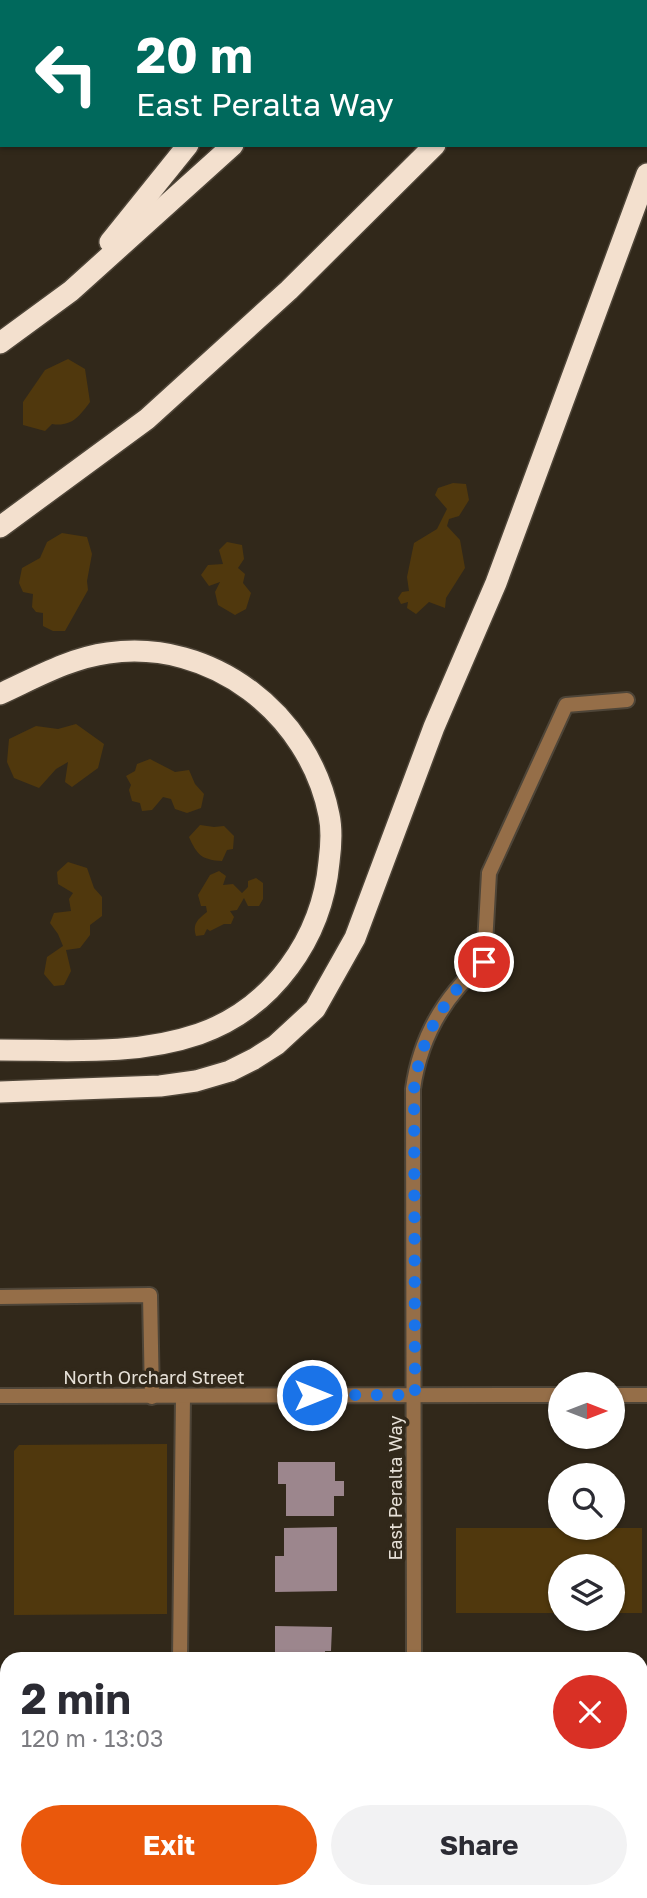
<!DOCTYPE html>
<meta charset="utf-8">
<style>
body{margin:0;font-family:"Golos Text",sans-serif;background:#f2f2f3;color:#2b2b33;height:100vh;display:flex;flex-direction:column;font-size:26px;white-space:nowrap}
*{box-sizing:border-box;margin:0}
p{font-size:23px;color:#7c7c81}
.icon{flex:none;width:38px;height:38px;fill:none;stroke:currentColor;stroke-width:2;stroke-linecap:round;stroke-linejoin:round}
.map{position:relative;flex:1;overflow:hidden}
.sheet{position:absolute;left:0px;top:1652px;width:648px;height:247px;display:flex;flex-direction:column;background:#fff;border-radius:21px 21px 0 0;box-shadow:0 2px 5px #0004}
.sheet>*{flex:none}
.hud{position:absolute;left:0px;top:0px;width:648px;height:147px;box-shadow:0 2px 5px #0004;background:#00695c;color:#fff;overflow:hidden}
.needle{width:46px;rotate:90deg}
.fabs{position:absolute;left:548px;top:1372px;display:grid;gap:14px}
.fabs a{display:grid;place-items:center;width:77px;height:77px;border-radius:50%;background:#fff;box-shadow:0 2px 5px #0004;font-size:35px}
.pin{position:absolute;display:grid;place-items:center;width:60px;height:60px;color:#fff;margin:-30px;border:4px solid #fff;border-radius:50%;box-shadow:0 2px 7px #0007}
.me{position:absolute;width:77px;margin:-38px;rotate:90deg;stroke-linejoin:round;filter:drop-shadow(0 0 5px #0008)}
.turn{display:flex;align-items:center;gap:24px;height:147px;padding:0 21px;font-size:32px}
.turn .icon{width:91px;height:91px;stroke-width:2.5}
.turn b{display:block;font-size:49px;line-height:60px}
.round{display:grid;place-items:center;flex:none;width:74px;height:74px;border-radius:37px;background:#f2f2f3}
.summary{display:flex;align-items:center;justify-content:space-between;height:119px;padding:0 21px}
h1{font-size:42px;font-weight:700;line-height:52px}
.button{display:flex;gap:14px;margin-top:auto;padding:14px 21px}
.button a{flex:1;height:80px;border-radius:42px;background:#ea580c;color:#fff;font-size:28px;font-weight:700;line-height:80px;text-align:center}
.button a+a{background:#f2f2f3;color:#2b2b33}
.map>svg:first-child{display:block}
</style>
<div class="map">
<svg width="647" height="1898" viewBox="0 0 647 1898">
<rect width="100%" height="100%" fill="#31281a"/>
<!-- green -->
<g fill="#50380d">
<path d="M68,359L85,369L90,402C79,417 71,427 52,424L45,431L23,425V402L45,370Z"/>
<polygon points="453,483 466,484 469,500 459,516 449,519 447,526 460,540 465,568 446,598 445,608 429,602 416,614 407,608 408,602 401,604 398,598 402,592 409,591 407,577 414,543 437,529 447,509 435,495 438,488"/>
<polygon points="62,533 87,537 92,554 87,581 88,590 65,631 53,631 43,626 43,613 36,612 32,607 33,594 23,592 19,583 22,568 40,558 47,542"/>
<polygon points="227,542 242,545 244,559 238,568 245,574 243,583 251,593 246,609 235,615 218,605 215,592 220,582 209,586 201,575 208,565 223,564 219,550"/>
<polygon points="76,724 104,744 98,768 72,787 65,782 68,762 56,769 39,788 14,778 7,762 9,739 36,726 58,729"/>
<polygon points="150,759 175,772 189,770 195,784 204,794 201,808 187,813 175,809 171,799 163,797 152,810 142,811 140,803 132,801 129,790 131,785 126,776 135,771 137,764"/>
<path d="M200,825L214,827L224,826L234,836L233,849L227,850L222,861C202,860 197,855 189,837Z"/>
<polygon points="68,862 87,868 94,888 102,897 102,916 90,925 90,935 80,948 66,950 71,971 64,985 54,986 44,974 47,957 63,946 58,934 50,923 54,913 71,911 69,899 73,893 58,884 57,872"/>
<path d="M219,871L226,876L223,885L233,884L242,893L248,887V881L256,878L263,883V899L259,906H248L244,898L237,910L230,911L234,917L231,924H224L210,931L207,929L204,935L196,936C192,924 198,919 207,912L206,906H201L198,895L210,875Z"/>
<polygon points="167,1444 167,1614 14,1615 14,1451 19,1445"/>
<polygon points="456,1528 642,1528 642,1613 613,1613 612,1566 560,1566 560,1613 456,1613"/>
</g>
<!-- building -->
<g fill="#9c868d">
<polygon points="278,1462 335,1462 335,1481 344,1481 344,1496 334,1496 334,1516 286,1516 286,1484 278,1484"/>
<polygon points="337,1527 337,1591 275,1592 275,1556 284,1556 284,1528"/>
<polygon points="275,1626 332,1627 331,1651 325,1651 325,1659 275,1659"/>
<rect x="225" y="1892" width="95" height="6"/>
</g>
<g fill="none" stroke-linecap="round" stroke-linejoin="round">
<defs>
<g id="service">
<polyline points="484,962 489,873 566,705 627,700"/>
<polyline points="0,1297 150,1295 152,1397"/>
<polyline points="180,1659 183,1396"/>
<polyline points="179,1898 179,1892"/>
</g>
<g id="minor">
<polyline points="612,1395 647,1395"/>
<polyline points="0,1396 560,1395"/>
<path d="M414,1659L413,1089C420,1038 445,995 484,962"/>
<polyline points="414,1898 414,1892"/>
</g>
<g id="motorway">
<polyline points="303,2 305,0"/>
<polyline points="375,2 377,0"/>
<polyline points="559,2 561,0"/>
<polyline points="110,242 188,145"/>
<polyline points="0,343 71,291 233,145"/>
<polyline points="0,527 147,419 289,290 435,145"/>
<path d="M0,694C35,678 70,658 108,653C212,638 309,714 329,815C332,829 331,847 329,862C322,938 273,1008 199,1034C135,1056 67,1050 0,1050"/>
<polyline points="0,1092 160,1086 196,1081 230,1071 254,1059 276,1045 315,1009 355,938 434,727 496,583 647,174"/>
</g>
</defs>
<!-- service casing -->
<use href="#service" stroke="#4e4538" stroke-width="18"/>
<!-- minor casing -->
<use href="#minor" stroke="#4e4538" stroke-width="18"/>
<!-- motorway casing -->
<use href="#motorway" stroke="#4e4538" stroke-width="24"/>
<!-- service -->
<use href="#service" stroke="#956e48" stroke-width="14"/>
<!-- minor -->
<use href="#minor" stroke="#956e48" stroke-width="14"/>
<!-- motorway -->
<use href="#motorway" stroke="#f3e0ce" stroke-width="21"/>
</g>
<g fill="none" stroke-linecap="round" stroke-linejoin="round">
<!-- route -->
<path stroke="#1a73e8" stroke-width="12" stroke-dasharray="0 21.6" d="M312,1395H415L414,1089C420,1038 445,995 484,962"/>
</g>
<g text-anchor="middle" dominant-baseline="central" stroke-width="7" stroke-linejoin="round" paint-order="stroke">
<!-- street labels -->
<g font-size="18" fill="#e6e0d7" stroke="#31281a">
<text x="154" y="1377">North Orchard Street</text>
<text transform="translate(395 1488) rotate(-90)">East Peralta Way</text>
</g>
</g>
</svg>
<div class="fabs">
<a><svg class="needle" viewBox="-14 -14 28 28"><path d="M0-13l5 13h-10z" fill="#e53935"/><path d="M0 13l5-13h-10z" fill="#7c7c81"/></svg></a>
<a><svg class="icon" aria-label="search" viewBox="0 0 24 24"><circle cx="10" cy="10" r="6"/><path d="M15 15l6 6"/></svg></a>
<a><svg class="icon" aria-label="layers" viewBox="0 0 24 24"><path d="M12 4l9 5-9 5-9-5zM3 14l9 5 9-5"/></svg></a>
</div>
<div class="pin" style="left:484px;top:962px;background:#d93025"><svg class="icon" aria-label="arrive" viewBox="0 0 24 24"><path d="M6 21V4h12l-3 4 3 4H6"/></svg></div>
<svg class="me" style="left:312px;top:1395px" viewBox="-20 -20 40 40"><circle r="17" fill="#1a73e8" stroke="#fff" stroke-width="3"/><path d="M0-11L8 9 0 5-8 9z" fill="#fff"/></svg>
<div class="hud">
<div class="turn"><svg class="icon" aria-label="left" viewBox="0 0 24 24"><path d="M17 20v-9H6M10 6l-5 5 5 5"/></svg><div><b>20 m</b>East Peralta Way</div></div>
</div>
<section class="sheet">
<div class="summary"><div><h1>2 min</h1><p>120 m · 13:03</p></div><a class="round" style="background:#d93025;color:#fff"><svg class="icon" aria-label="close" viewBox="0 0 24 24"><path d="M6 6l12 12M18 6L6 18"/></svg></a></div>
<div class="button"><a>Exit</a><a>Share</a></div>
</section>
</div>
